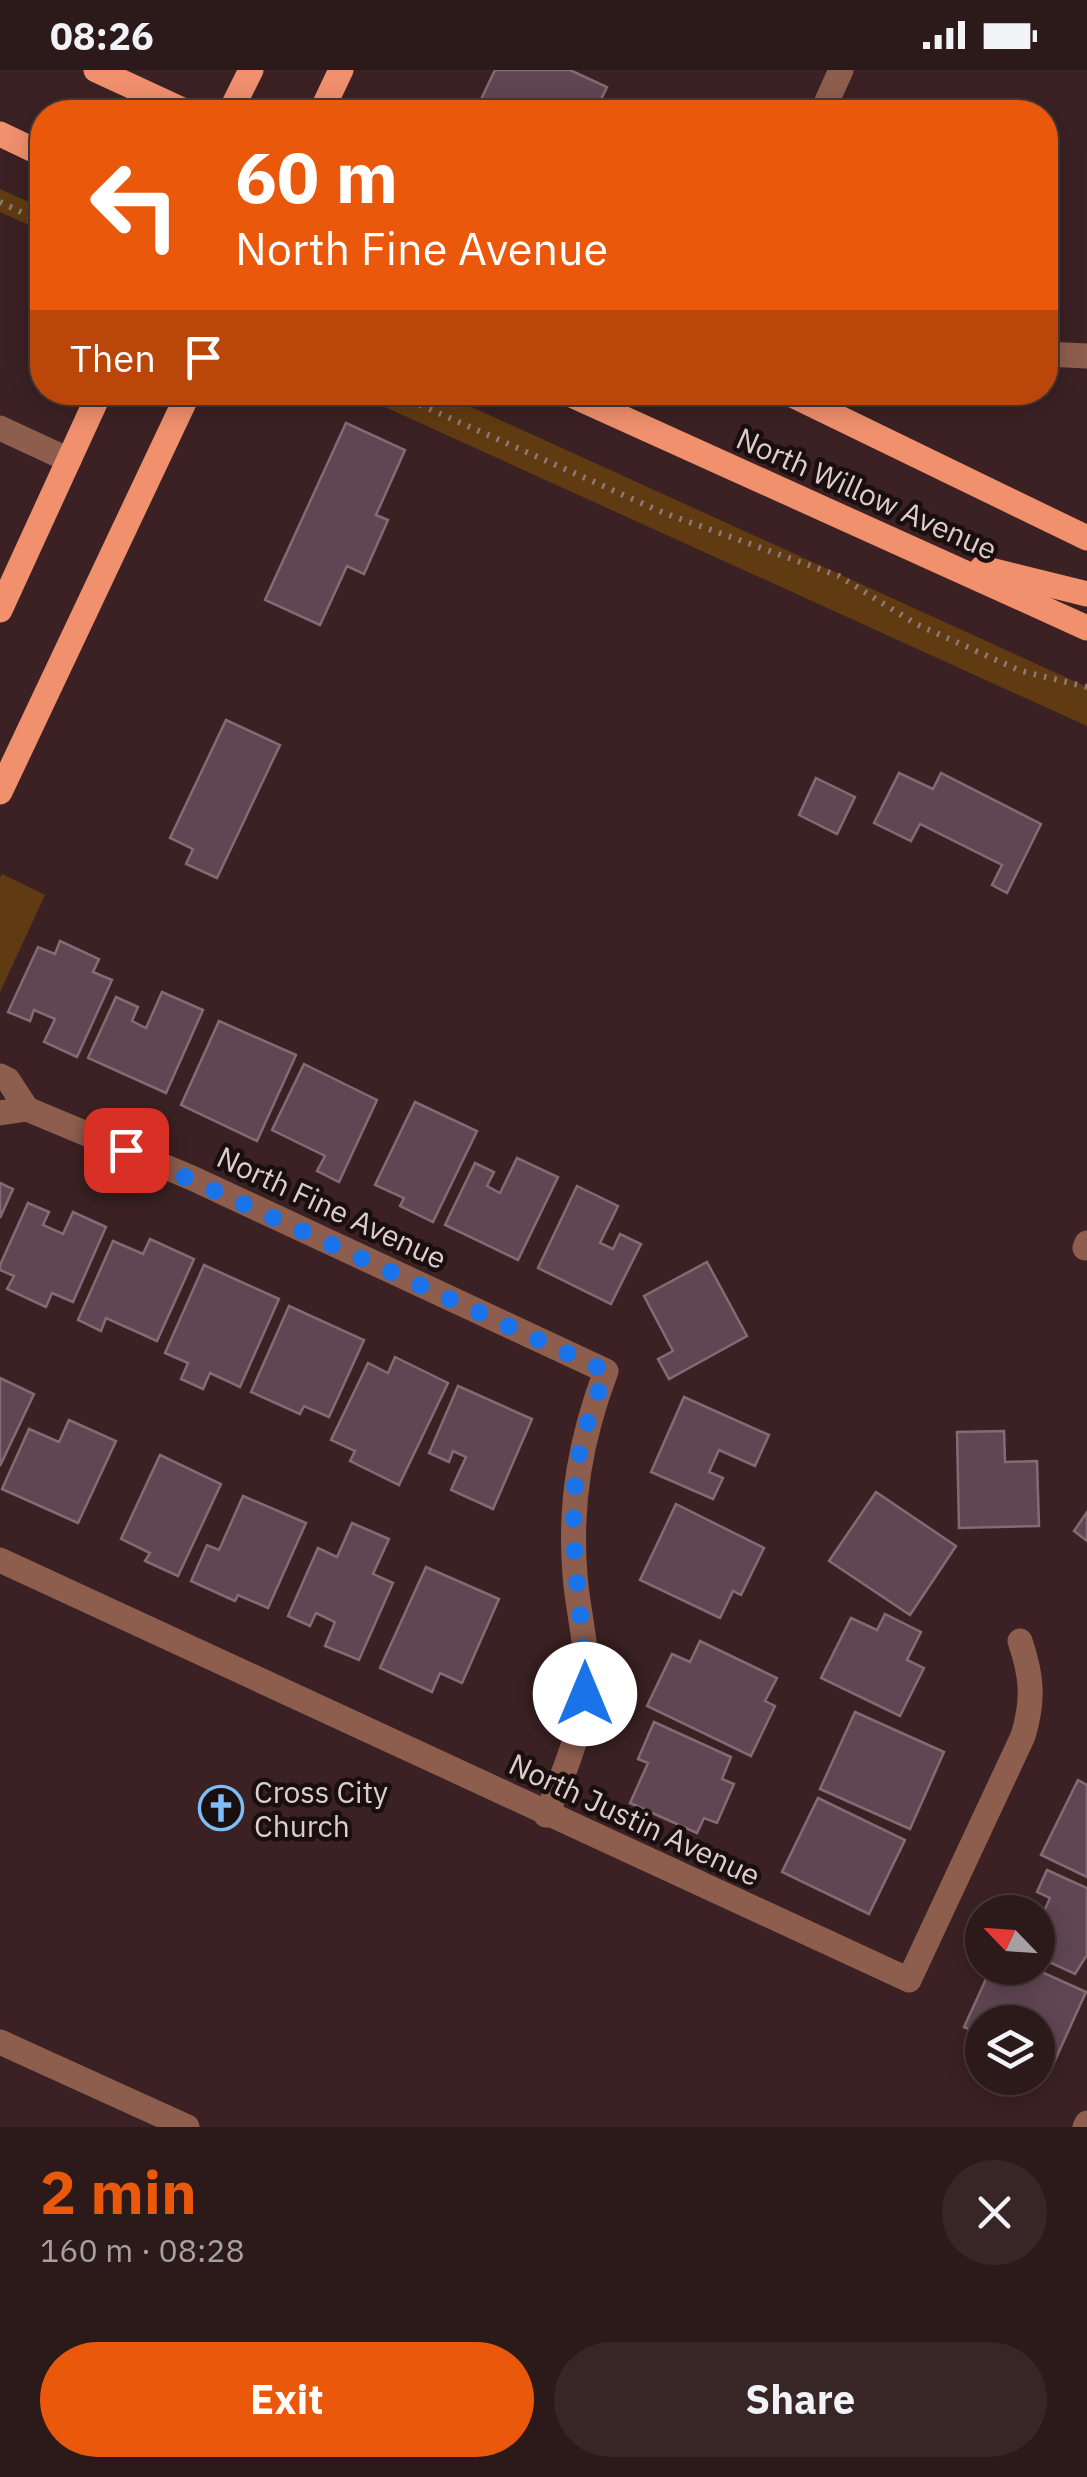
<!DOCTYPE html>
<meta charset="utf-8">
<style>
body{margin:0;font-family:"IBM Plex Sans",sans-serif;background:#382627;color:#f1f3f6;height:100vh;display:flex;flex-direction:column;font-size:38px;white-space:nowrap}
*{box-sizing:border-box;margin:0}
p{font-size:32px;color:#a6a0a2}
.icon{flex:none;width:55px;height:55px;fill:none;stroke:currentColor;stroke-width:2;stroke-linecap:round;stroke-linejoin:round}
.map{position:relative;height:2057px;overflow:hidden}
.panel{display:flex;flex-direction:column;background:#2c191a;flex:1}
.panel>*{flex:none}
.hud{position:absolute;left:30px;top:30px;width:1028px;height:305px;border-radius:40px;box-shadow:0 5px 25px #0003,0 0 0 2px #483839;background:#ea580c;color:#fff;overflow:hidden}
.needle{width:65px;rotate:295deg}
.tools{position:absolute;left:965px;top:1825px;display:grid;gap:20px}
.tools a{display:grid;place-items:center;width:90px;height:90px;border-radius:50%;background:#2c191a;box-shadow:0 5px 25px #0003,0 0 0 2px #483839;font-size:50px}
.pin{position:absolute;display:grid;place-items:center;width:85px;height:85px;color:#fff;margin:-42px;border-radius:20px;box-shadow:0 5px 15px #0006}
.me{position:absolute;width:110px;margin:-55px;rotate:0deg;stroke-linejoin:round;filter:drop-shadow(0 0 8px #0008)}
.turn{display:flex;align-items:center;gap:35px;height:210px;padding:0 40px;font-size:45px}
.turn .icon{width:130px;height:130px;stroke-width:2.5}
.turn b{display:block;font-size:70px;line-height:85px}
.then{display:flex;align-items:center;height:95px;padding:0 40px;background:#0003;gap:20px;font-size:38px}
.round{display:grid;place-items:center;flex:none;width:105px;height:105px;border-radius:52px;background:#382627}
.head{display:flex;align-items:center;justify-content:space-between;height:170px;padding:0 40px}
h1{font-size:60px;font-weight:800;line-height:75px;color:#ea580c}
.primary-button{display:flex;gap:20px;margin-top:auto;padding:20px 40px}
.primary-button a{flex:1;height:115px;border-radius:60px;background:#ea580c;color:#fff;font-size:40px;font-weight:800;line-height:115px;text-align:center}
.primary-button a+a{background:#382627;color:#f1f3f6}
.status{display:flex;justify-content:space-between;align-items:center;height:70px;padding:0 50px;background:#2c191a;direction:ltr}
.status svg{height:28px;fill:currentColor}
.map>svg:first-child{display:block}
</style>
<div class="status"><b>08:26</b><svg viewBox="0 0 49 12"><path d="M0 12V9h3v3zM5 12V6h3v6zM10 12V3h3v9zM15 12V0h3v12zM26 1h20v11H26zM47 4h2v5h-2z"/></svg></div>
<div class="map">
<svg width="1087" height="2057" viewBox="0 0 1087 2057">
<rect width="100%" height="100%" fill="#3b2123"/>
<!-- green -->
<g fill="#603b11">
<polygon points="0,119 42,138 42,161 0,142"/>
<polygon points="354,323 441,323 1087,617 1087,656"/>
<polygon points="2,804 45,825 0,922 0,808"/>
</g>
<!-- building -->
<g fill="#604652" stroke="#856a76" stroke-width="2.5">
<polygon points="495,0 570,0 607,17 595,42 475,42"/>
<polygon points="346,353 405,380 376,445 388,450 364,504 347,496 320,555 265,530"/>
<polygon points="226,650 280,675 217,808 186,794 193,779 170,768"/>
<polygon points="899,703 933,719 941,703 1041,754 1007,823 992,815 1002,795 920,754 911,771 874,753"/>
<polygon points="816,708 855,727 837,764 799,745"/>
<polygon points="60,871 99,889 93,902 112,910 77,987 44,972 55,949 34,940 30,951 8,942 38,877 55,884"/>
<polygon points="162,922 203,940 166,1023 88,988 116,927 138,937 132,951 146,958"/>
<polygon points="219,951 296,985 257,1071 181,1035"/>
<polygon points="304,994 377,1030 339,1112 317,1101 325,1086 272,1060"/>
<polygon points="415,1032 477,1061 433,1152 400,1136 404,1128 375,1115"/>
<polygon points="517,1088 558,1107 518,1190 445,1155 475,1093 494,1102 487,1116 500,1123"/>
<polygon points="0,1113 13,1119 0,1148"/>
<polygon points="577,1116 618,1136 600,1173 613,1179 620,1164 641,1174 611,1234 538,1198"/>
<polygon points="28,1133 49,1142 43,1155 63,1164 73,1142 106,1157 73,1232 52,1223 46,1237 7,1219 14,1206 0,1200 0,1195"/>
<polygon points="150,1169 194,1189 157,1271 106,1248 101,1261 78,1250 113,1171 143,1184"/>
<polygon points="707,1192 747,1266 669,1309 658,1289 673,1281 644,1226"/>
<polygon points="204,1195 279,1229 240,1317 210,1303 203,1319 181,1309 188,1293 165,1283"/>
<polygon points="289,1236 364,1270 329,1347 304,1336 300,1344 251,1322"/>
<polygon points="395,1287 448,1313 399,1415 350,1391 355,1381 331,1370 368,1293 388,1303"/>
<polygon points="0,1308 34,1324 0,1396"/>
<polygon points="458,1316 532,1349 493,1439 451,1420 466,1387 453,1381 449,1392 429,1383"/>
<polygon points="684,1327 769,1365 755,1396 719,1380 709,1402 723,1408 713,1429 651,1402"/>
<polygon points="69,1350 116,1371 78,1453 2,1419 29,1359 59,1372"/>
<polygon points="1004,1361 1005,1392 1037,1391 1039,1456 959,1458 957,1362"/>
<polygon points="160,1385 221,1414 178,1506 145,1491 150,1483 121,1469"/>
<polygon points="876,1422 956,1476 910,1545 829,1491"/>
<polygon points="243,1426 306,1453 268,1538 238,1525 235,1531 191,1511 207,1475 219,1480"/>
<polygon points="676,1434 764,1478 741,1525 733,1521 720,1548 640,1510"/>
<polygon points="1087,1442 1087,1471 1074,1461"/>
<polygon points="352,1453 389,1469 373,1504 393,1513 359,1590 325,1576 335,1552 316,1543 310,1556 288,1546 318,1478 337,1487"/>
<polygon points="426,1497 499,1529 462,1613 440,1603 432,1622 380,1598"/>
<polygon points="885,1544 921,1562 907,1590 924,1598 900,1646 821,1608 851,1548 877,1560"/>
<polygon points="700,1571 777,1608 765,1631 775,1636 751,1686 647,1636 672,1584 690,1592"/>
<polygon points="855,1642 944,1682 910,1759 820,1719"/>
<polygon points="654,1652 731,1687 722,1709 734,1714 717,1753 704,1748 697,1763 630,1733 648,1693 638,1689"/>
<polygon points="1078,1710 1087,1715 1087,1807 1041,1785"/>
<polygon points="818,1728 905,1770 869,1844 782,1802"/>
<polygon points="1047,1800 1087,1818 1087,1885 1075,1904 1038,1887 1038,1846 1041,1848 1050,1828 1037,1822"/>
<polygon points="991,1898 1033,1898 1086,1922 1052,1997 1038,1990 1038,1952 982,1952 982,1965 964,1957"/>
</g>
<g fill="none" stroke-linecap="round" stroke-linejoin="round">
<!-- path -->
<g stroke="#8e7879" stroke-width="6" stroke-dasharray="2.5 8" stroke-linecap="butt">
<polyline points="0,132 42,152"/>
<polyline points="391,322 664,443 839,506 916,554 1021,601 1087,617"/>
</g>
<!-- minor -->
<g stroke="#8d5e4d" stroke-width="25">
<polyline points="822,42 841,0"/>
<polyline points="1045,284 1087,286"/>
<polyline points="0,358 69,390"/>
<polyline points="0,1006 8,1010 27,1039"/>
<path d="M0,1043L27,1039L192,1108L606,1301C581,1368 569,1432 575,1505C578,1546 591,1586 585,1628C578,1669 563,1706 546,1745"/>
<polyline points="1085,1178 1087,1173"/>
<path d="M0,1490L909,1910L1023,1666C1034,1630 1032,1606 1020,1571"/>
<polyline points="0,1972 187,2057"/>
<polyline points="1085,2057 1087,2053"/>
</g>
<!-- major -->
<g stroke="#f0906d" stroke-width="25">
<polyline points="96,0 187,42"/>
<polyline points="230,42 251,0"/>
<polyline points="321,42 341,0"/>
<polyline points="0,64 42,84"/>
<polyline points="565,322 1087,558"/>
<polyline points="786,322 1087,468"/>
<polyline points="982,498 1087,524"/>
<polyline points="0,540 100,322"/>
<polyline points="0,722 189,322"/>
</g>
</g>
<g fill="none" stroke-linecap="round" stroke-linejoin="round">
<!-- route -->
<path stroke="#1a73e8" stroke-width="18" stroke-dasharray="0 32.4" d="M126,1080L606,1301C595,1332 581,1365 577,1398C566,1474 585,1548 585,1624"/>
</g>
<!-- icons -->
<defs>
<symbol id="church-ring" viewBox="-11 -11 22 22"><circle r="9.5" fill="#1a0f0f" stroke="#7ebdf9" stroke-width="1.5"/><path d="M-1.2-6h2.4v3.5h3.3v2.4h-3.3V6h-2.4V-.1h-3.3v-2.4h3.3Z" fill="#7ebdf9"/></symbol>
</defs>
<g fill-rule="evenodd">
<use href="#church-ring" x="196" y="1713" width="50" height="50"/>
</g>
<g text-anchor="middle" dominant-baseline="central" stroke-width="9" stroke-linejoin="round" paint-order="stroke">
<!-- street labels -->
<g font-size="30" fill="#dfcdce" stroke="#1a0f0f">
<text transform="translate(867 423) rotate(24)">North Willow Avenue</text>
<text transform="translate(332 1137) rotate(25)">North Fine Avenue</text>
<text transform="translate(635 1749) rotate(25)">North Justin Avenue</text>
</g>
<!-- poi labels -->
<g font-size="30" fill="#dfcdce" stroke="#1a0f0f" text-anchor="start">
<text x="254" y="1721">Cross City<tspan x="254" dy="34">Church</tspan></text>
</g>
</g>
</svg>
<div class="tools">
<a><svg class="needle" viewBox="-14 -14 28 28"><path d="M0-13l5 13h-10z" fill="#e53935"/><path d="M0 13l5-13h-10z" fill="#a6a0a2"/></svg></a>
<a><svg class="icon" aria-label="layers" viewBox="0 0 24 24"><path d="M12 4l9 5-9 5-9-5zM3 14l9 5 9-5"/></svg></a>
</div>
<div class="pin" style="left:126px;top:1080px;background:#d93025"><svg class="icon" aria-label="arrive" viewBox="0 0 24 24"><path d="M6 21V4h12l-3 4 3 4H6"/></svg></div>
<svg class="me" style="left:585px;top:1624px" viewBox="-20 -20 40 40"><circle r="19" fill="#fff"/><path d="M0-13L10 11 0 6-10 11z" fill="#1a73e8"/></svg>
<div class="hud">
<div class="turn"><svg class="icon" aria-label="left" viewBox="0 0 24 24"><path d="M17 20v-9H6M10 6l-5 5 5 5"/></svg><div><b>60 m</b>North Fine Avenue</div></div>
<div class="then">Then<svg class="icon" aria-label="arrive" viewBox="0 0 24 24"><path d="M6 21V4h12l-3 4 3 4H6"/></svg></div>
</div>
</div>
<section class="panel">
<div class="head"><div><h1>2 min</h1><p>160 m · 08:28</p></div><a class="round"><svg class="icon" aria-label="close" viewBox="0 0 24 24"><path d="M6 6l12 12M18 6L6 18"/></svg></a></div>
<div class="primary-button"><a>Exit</a><a>Share</a></div>
</section>
